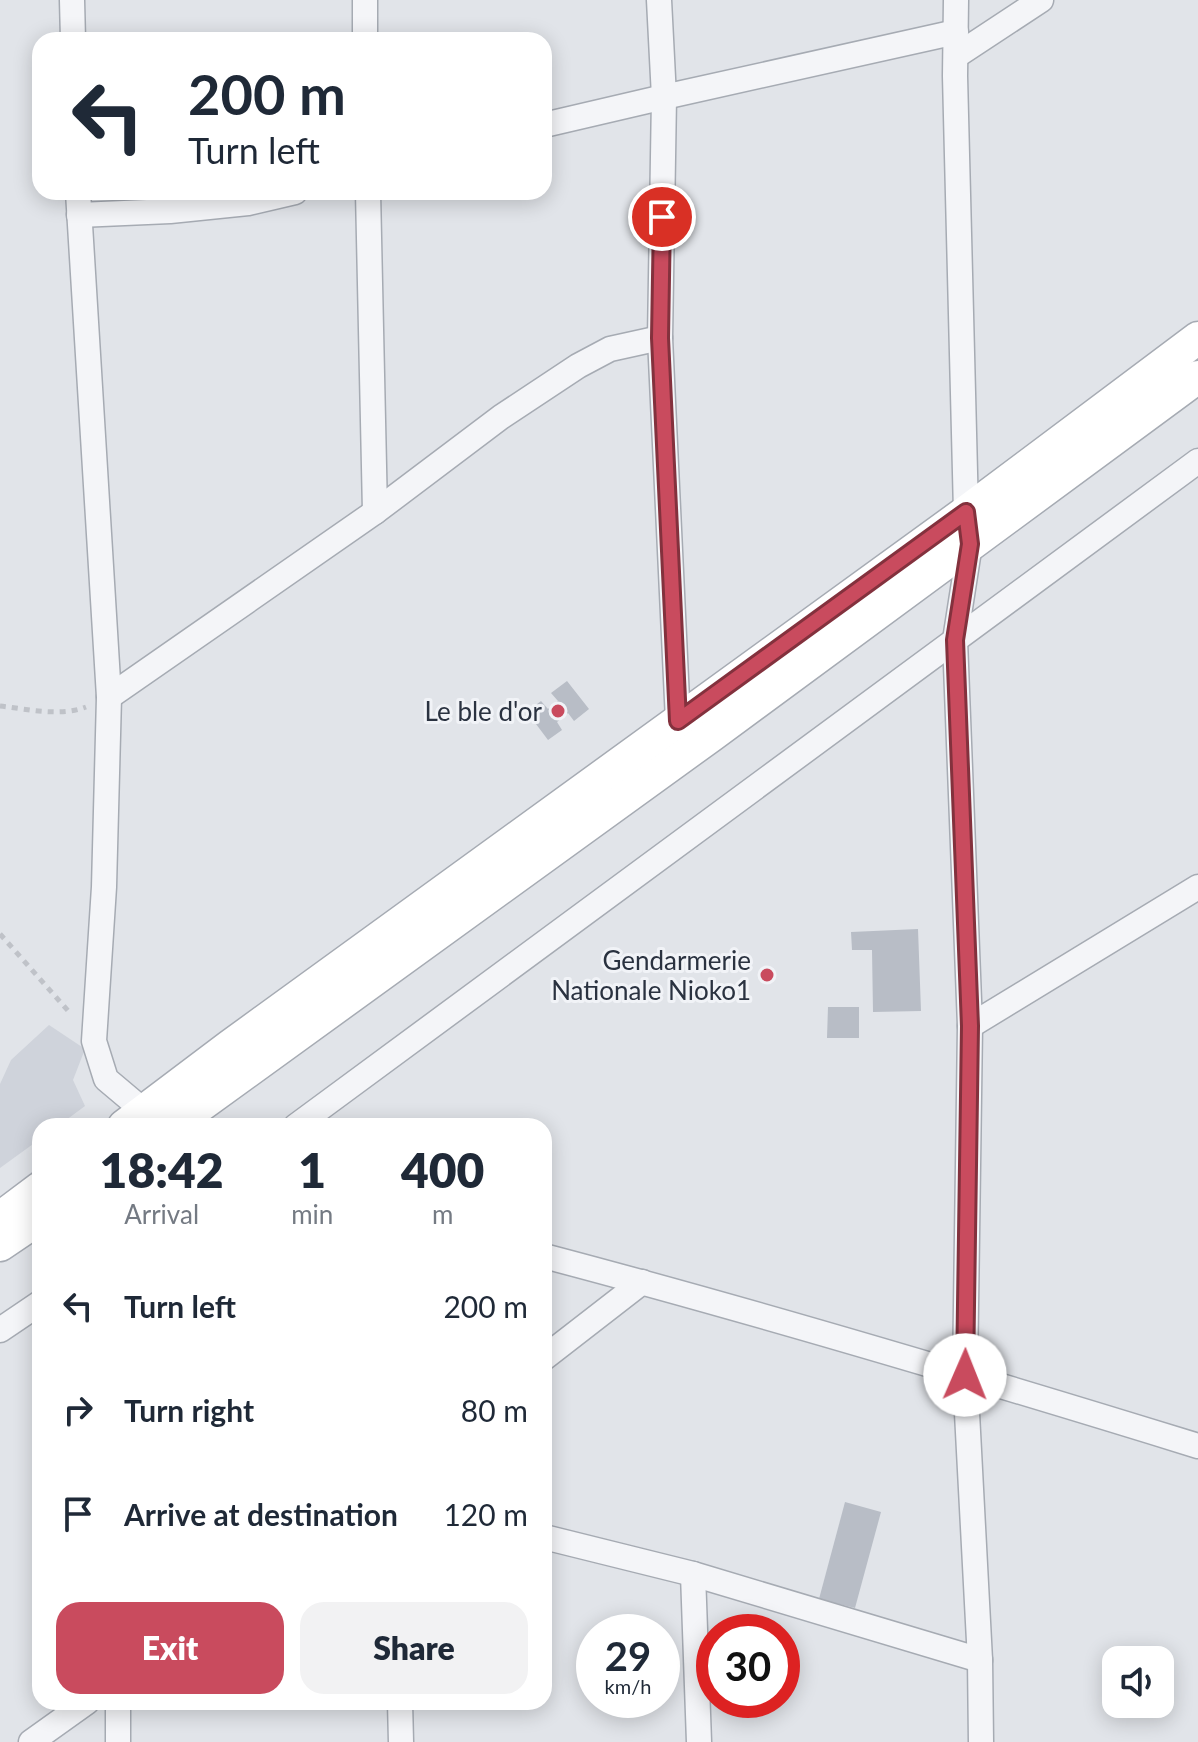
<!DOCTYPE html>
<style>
body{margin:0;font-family:Lato,sans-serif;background:#f2f2f3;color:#1f2937;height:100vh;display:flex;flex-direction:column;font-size:30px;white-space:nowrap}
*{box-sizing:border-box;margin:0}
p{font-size:26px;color:#747a83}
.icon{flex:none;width:44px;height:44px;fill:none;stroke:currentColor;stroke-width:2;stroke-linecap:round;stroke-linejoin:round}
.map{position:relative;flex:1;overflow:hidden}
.drawer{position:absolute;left:32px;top:1118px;width:520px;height:592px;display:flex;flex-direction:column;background:#fff;border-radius:24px;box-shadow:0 4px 20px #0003}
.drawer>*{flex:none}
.top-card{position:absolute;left:32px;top:32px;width:520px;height:168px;border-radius:24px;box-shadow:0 4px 20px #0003;background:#fff;color:#1f2937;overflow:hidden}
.controls{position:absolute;left:1102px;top:1646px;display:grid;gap:16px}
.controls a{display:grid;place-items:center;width:72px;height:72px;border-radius:16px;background:#fff;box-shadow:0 4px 20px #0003;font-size:40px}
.speed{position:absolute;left:576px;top:1614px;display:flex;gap:16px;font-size:40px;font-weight:700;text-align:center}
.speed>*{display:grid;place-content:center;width:104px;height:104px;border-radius:50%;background:#fff;box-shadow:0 4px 20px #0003;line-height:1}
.speed small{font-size:20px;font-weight:400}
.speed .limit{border:12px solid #d22;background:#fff;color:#111}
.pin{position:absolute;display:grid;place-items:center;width:68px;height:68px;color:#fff;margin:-34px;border:4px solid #fff;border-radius:50%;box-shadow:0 2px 8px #0007}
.me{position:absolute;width:88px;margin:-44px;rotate:1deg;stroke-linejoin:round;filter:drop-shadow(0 0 6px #0008)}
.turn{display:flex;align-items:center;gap:28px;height:168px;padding:0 24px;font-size:36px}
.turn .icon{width:104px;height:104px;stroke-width:2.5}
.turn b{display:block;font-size:56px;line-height:68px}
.eta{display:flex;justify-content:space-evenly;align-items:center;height:136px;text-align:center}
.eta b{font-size:48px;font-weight:800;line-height:56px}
.action{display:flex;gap:16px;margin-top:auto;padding:16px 24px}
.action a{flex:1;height:92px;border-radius:24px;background:#c94b5e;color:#fff;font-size:32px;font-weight:800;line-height:92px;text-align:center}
.action a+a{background:#f2f2f3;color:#1f2937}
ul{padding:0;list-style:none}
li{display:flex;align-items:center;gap:24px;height:104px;padding:0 24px}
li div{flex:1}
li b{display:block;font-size:30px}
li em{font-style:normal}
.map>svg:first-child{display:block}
</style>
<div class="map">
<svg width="1198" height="1742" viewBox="0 0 1198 1742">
<rect width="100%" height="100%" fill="#e1e4e9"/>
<!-- built -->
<polygon fill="#cfd3db" points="49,1025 85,1049 73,1080 85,1106 58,1126 40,1126 40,1139 0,1168 0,1084 11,1060"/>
<!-- building -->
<g fill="#b8bdc6">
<polygon points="567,681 589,709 574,721 568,713 557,722 562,730 548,740 527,712 541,701 548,709 558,701 551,693"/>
<polygon points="918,929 921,1011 873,1012 872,950 852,950 851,932"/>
<polygon points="828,1007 859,1007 859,1038 827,1038"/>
<polygon points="845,1502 881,1512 855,1608 819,1599"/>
</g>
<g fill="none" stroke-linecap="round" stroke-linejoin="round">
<defs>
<g id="street">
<polyline points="72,0 73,40"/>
<polyline points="365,0 365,40"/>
<polyline points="659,0 664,97 660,338 678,721"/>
<polyline points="956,0 955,76 966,512 970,544 955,640 970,1026 965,1375 980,1660 981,1742"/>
<polyline points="956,56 1041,0"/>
<polyline points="544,125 664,97 956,32"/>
<polyline points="78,192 109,697 104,887 94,1041 106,1079 157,1122"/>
<polyline points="368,192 375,512"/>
<polyline points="79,215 170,211 248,203 295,192"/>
<polyline points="109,697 375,512 501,417 578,366 610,349 660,338"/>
<polyline points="970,1026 1198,887"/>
<polyline points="296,1126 1198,461"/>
<path d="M544,1256C764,1314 981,1379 1198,1446"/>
<polyline points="0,1330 40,1303"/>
<polyline points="544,1358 642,1282"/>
<polyline points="544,1537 693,1574 980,1660"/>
<polyline points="693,1574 699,1742"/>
<polyline points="400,1702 401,1742"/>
<polyline points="31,1742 87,1702"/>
<polyline points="118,1742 118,1702"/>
</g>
<g id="secondary">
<polyline points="124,1126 230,1046 966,512 1198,338"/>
<polyline points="172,1126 712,735 1198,377"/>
<polyline points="0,1218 40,1188"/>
<polyline points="0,1245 40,1218"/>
</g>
</defs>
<!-- street casing -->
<use href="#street" stroke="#a6abb3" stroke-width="27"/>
<!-- secondary casing -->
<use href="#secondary" stroke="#a6abb3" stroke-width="35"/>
<!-- path -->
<g stroke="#bfc2c8" stroke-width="5" stroke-dasharray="6 6" stroke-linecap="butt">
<path d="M0,706C27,709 60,717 86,707"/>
<polyline points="0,934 71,1014"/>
</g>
<!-- street -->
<use href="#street" stroke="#f4f5f8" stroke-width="24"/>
<!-- secondary -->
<use href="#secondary" stroke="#fff" stroke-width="32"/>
</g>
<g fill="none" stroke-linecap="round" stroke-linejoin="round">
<defs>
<polyline id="route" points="662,217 660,338 678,721 966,512 970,544 955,640 970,1026 965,1375"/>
</defs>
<!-- route casing -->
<use href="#route" stroke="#83313d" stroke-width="20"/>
<!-- route -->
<use href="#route" stroke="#c94b5e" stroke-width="14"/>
</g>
<!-- markers -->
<g fill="#c94b5e" stroke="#f1f3f7" stroke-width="3">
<circle cx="558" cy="711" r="8"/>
<circle cx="767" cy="975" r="8"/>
</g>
<g text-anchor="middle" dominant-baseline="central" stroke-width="6" stroke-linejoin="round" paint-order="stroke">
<!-- poi labels -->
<g font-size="26" fill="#2a3240" stroke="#f1f3f7" text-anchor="end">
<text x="542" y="711">Le ble d'or</text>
<text x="751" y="960">Gendarmerie<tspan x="751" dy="30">Nationale Nioko1</tspan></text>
</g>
</g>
</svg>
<div class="controls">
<a><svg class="icon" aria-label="sound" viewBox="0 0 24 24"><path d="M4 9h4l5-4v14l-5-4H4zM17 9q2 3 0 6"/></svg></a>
</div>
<div class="speed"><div>29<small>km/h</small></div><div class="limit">30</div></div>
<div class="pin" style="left:662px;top:217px;background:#d93025"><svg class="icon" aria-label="arrive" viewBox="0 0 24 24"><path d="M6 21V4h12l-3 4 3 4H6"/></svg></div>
<svg class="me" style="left:965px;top:1375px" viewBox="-20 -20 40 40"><circle r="19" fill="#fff"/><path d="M0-13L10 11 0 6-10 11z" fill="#c94b5e"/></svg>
<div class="top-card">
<div class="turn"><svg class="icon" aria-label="left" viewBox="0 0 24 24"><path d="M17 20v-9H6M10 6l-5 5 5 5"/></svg><div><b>200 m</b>Turn left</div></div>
</div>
<section class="drawer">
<div class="eta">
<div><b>18:42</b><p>Arrival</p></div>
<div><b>1</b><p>min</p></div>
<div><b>400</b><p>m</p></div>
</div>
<ul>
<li><svg class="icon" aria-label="left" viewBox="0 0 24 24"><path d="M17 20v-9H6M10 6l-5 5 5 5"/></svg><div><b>Turn left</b></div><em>200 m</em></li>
<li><svg class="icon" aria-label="right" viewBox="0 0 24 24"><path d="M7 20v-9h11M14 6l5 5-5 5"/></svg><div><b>Turn right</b></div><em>80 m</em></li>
<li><svg class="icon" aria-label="arrive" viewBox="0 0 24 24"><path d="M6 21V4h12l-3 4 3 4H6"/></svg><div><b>Arrive at destination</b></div><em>120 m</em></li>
</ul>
<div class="action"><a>Exit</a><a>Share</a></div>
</section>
</div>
